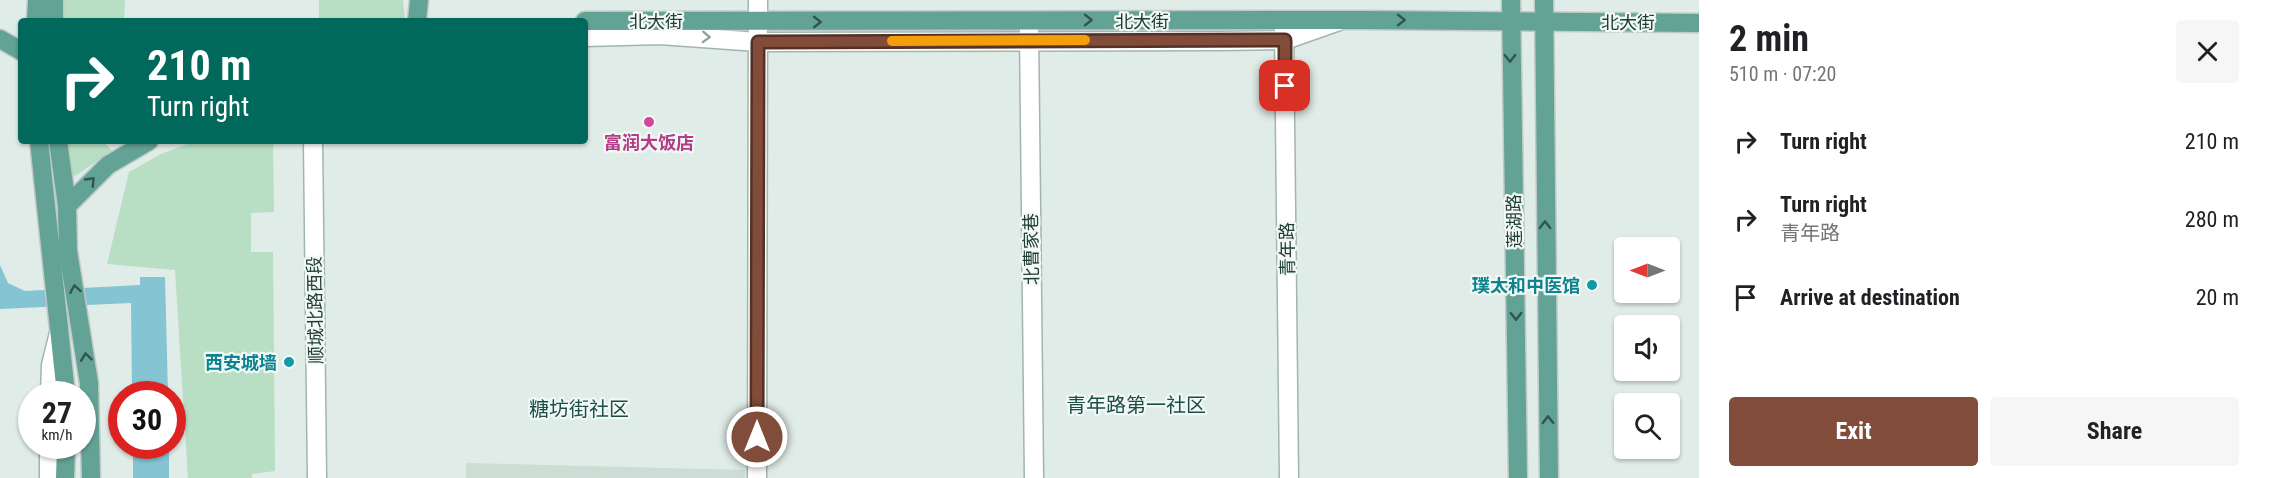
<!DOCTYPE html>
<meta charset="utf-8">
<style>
body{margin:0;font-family:"Roboto Condensed","Noto Sans SC",sans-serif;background:#f6f6f6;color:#202124;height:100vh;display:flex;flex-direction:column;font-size:22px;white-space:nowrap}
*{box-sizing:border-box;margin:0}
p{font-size:20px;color:#757577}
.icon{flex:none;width:33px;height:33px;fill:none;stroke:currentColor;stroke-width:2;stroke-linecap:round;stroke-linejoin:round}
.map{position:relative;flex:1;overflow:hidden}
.side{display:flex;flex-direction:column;background:#fff;width:570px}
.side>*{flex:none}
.top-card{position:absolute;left:18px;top:18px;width:570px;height:126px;border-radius:6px;box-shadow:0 2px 4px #0004;background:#00695c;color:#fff;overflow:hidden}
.needle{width:39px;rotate:270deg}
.buttons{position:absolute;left:1614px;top:237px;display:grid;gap:12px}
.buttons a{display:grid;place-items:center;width:66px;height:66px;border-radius:6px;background:#fff;box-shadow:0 2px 4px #0004;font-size:30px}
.speed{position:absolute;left:18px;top:381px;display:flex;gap:12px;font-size:30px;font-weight:700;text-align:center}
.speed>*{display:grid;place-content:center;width:78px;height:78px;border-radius:50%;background:#fff;box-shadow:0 2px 4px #0004;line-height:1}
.speed small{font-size:15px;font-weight:400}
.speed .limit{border:9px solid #d22;background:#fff;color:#111}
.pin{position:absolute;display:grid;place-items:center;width:51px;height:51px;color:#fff;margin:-26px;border-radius:12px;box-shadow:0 3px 9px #0006}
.me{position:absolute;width:66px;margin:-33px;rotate:0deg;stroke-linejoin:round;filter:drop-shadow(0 0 4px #0008)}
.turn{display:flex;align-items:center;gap:21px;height:126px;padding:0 30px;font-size:27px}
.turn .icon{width:78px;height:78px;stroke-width:2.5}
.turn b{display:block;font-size:42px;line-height:51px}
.round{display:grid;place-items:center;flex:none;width:63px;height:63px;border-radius:6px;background:#f6f6f6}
.overview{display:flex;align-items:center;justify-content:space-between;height:102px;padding:0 30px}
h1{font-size:36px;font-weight:700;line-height:45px}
.button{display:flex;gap:12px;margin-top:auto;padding:12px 30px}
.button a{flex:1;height:69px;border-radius:6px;background:#814c39;color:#fff;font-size:24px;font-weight:700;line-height:69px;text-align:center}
.button a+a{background:#f6f6f6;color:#202124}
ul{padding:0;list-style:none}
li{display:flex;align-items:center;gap:18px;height:78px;padding:0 30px}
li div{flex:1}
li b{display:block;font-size:22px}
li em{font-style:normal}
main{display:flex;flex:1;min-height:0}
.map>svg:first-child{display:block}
</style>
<main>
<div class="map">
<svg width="1699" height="478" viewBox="0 0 1699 478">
<rect width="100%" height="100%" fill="#e0ece7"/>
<!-- built -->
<polygon fill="#cedcd6" points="466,463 745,470 745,478 466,478"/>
<!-- green -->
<g fill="#b8dec4">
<polygon points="62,0 125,0 124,21 65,21"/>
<polygon points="319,0 403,0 405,21 319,21"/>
<polygon points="67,141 103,141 112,151 72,178"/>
<polygon points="195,141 273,141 274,212 251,213 251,252 273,252 275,471 252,474 252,478 188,478 175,270 107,264 129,172 161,154"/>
</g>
<!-- water -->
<g fill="#85c4d3">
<polygon points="0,265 8,283 25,291 140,285 140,277 165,277 168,394 132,394 131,303 0,309"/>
<rect x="133" y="446" width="36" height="32"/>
</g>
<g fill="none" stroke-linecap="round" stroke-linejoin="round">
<defs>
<g id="minor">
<polyline points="1029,30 1034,478"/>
<polyline points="1284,30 1289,478"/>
<polyline points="585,37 660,35 758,42 1220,41 1285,40 1339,21"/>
<polyline points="313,141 317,478"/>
<polyline points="50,394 51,365 59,333"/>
<polyline points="49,478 49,446"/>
<polyline points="757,478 758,0"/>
</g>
<g id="major">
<polyline points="1511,0 1518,478"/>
<polyline points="1544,0 1549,478"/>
<polyline points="36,21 37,0"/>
<polyline points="54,21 54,0"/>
<polyline points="417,21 419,0"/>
<polyline points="585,21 1367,20 1699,23"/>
<polyline points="0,39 21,51"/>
<polyline points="39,141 66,394"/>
<polyline points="58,141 67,206"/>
<polyline points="65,478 66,446"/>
<polyline points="91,478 89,383 68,251 67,206 108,165 149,141"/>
</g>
</defs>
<!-- minor casing -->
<use href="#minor" stroke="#a3b4ae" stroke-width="21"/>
<!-- major casing -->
<use href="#major" stroke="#c1c9c7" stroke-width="21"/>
<!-- minor -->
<use href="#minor" stroke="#fff" stroke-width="18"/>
<!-- major -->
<use href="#major" stroke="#63a395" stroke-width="18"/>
</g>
<!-- one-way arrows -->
<defs><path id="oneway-chevron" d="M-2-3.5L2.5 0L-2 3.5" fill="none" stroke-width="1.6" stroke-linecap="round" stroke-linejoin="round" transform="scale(1.5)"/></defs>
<g stroke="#31564e">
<use href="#oneway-chevron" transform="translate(1088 20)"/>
<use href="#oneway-chevron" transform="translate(1401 20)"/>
<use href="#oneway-chevron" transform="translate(817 22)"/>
<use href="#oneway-chevron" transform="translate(1510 58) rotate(90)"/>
<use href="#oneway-chevron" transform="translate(91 181) rotate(-46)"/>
<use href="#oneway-chevron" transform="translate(1545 225) rotate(-90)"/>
<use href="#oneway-chevron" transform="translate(75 289) rotate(-100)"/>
<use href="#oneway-chevron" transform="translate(1516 316) rotate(89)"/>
<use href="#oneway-chevron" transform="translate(86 357) rotate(-97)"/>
<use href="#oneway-chevron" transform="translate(1548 420) rotate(-91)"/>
</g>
<use stroke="#909e9a" href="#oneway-chevron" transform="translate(706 37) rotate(2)"/>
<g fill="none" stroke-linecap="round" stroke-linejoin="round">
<defs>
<polyline id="route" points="757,437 758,42 1285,40 1285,86"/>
</defs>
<!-- route casing -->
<use href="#route" stroke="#543125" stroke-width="15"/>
<!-- route -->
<use href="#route" stroke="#814c39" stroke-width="10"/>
<!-- slow -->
<polyline stroke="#f59e0b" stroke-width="10" points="892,41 1085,40"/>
</g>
<!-- markers -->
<circle fill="#d1479c" stroke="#f1f8f5" stroke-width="2" cx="649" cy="122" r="6"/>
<g fill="#0f9aa8" stroke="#f1f8f5" stroke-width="2">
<circle cx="1592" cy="285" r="6"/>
<circle cx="289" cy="362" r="6"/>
</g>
<g text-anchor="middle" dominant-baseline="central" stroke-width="4.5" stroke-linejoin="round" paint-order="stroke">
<!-- street labels -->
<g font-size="18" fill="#203d36" stroke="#f1f8f5">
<text x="656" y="21">北大街</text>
<text x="1142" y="21">北大街</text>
<text x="1628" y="22">北大街</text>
<text transform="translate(1514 221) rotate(-91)">莲湖路</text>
<text transform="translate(1031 249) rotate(-91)">北曹家巷</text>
<text transform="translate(1287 249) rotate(-91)">青年路</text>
<text transform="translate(315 310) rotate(-91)">顺城北路西段</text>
</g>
<!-- hotel labels -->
<g font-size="18" font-weight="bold" fill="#b23c85" stroke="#f1f8f5">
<text x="649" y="142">富润大饭店</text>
</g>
<!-- culture labels -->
<g font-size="18" font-weight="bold" fill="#0d838f" stroke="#f1f8f5" text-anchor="end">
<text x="1580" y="285">璞太和中医馆</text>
<text x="277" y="362">西安城墙</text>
</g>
<!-- neighbourhood labels -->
<g font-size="20" fill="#1b4f45" stroke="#f1f8f5">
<text x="1136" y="405">青年路第一社区</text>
<text x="579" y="409">糖坊街社区</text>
</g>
</g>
</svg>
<div class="buttons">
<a><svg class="needle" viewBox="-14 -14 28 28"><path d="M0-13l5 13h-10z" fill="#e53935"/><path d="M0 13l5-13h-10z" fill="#757577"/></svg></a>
<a><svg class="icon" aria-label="sound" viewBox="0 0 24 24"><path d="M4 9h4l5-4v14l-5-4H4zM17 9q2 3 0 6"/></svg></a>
<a><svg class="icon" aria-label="search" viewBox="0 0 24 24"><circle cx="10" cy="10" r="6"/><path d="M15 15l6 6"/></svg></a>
</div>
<div class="speed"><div>27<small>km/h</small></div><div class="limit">30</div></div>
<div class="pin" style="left:1285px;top:86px;background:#d93025"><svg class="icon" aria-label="arrive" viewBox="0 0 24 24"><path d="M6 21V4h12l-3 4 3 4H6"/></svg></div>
<svg class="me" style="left:757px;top:437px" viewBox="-20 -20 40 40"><circle r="17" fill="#814c39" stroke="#fff" stroke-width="3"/><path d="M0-11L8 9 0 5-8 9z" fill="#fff"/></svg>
<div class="top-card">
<div class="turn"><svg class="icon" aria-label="right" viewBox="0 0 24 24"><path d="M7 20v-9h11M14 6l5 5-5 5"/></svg><div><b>210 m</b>Turn right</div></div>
</div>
</div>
<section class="side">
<div class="overview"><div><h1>2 min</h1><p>510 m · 07:20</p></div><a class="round"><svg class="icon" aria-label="close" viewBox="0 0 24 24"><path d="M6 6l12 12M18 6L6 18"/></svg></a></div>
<ul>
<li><svg class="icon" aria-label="right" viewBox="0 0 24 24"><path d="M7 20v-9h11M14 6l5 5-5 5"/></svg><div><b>Turn right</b></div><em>210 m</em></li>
<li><svg class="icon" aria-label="right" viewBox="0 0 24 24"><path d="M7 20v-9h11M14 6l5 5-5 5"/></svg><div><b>Turn right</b><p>青年路</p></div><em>280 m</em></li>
<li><svg class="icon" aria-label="arrive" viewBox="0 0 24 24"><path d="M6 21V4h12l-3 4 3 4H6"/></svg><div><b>Arrive at destination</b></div><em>20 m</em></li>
</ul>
<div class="button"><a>Exit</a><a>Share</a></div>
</section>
</main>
